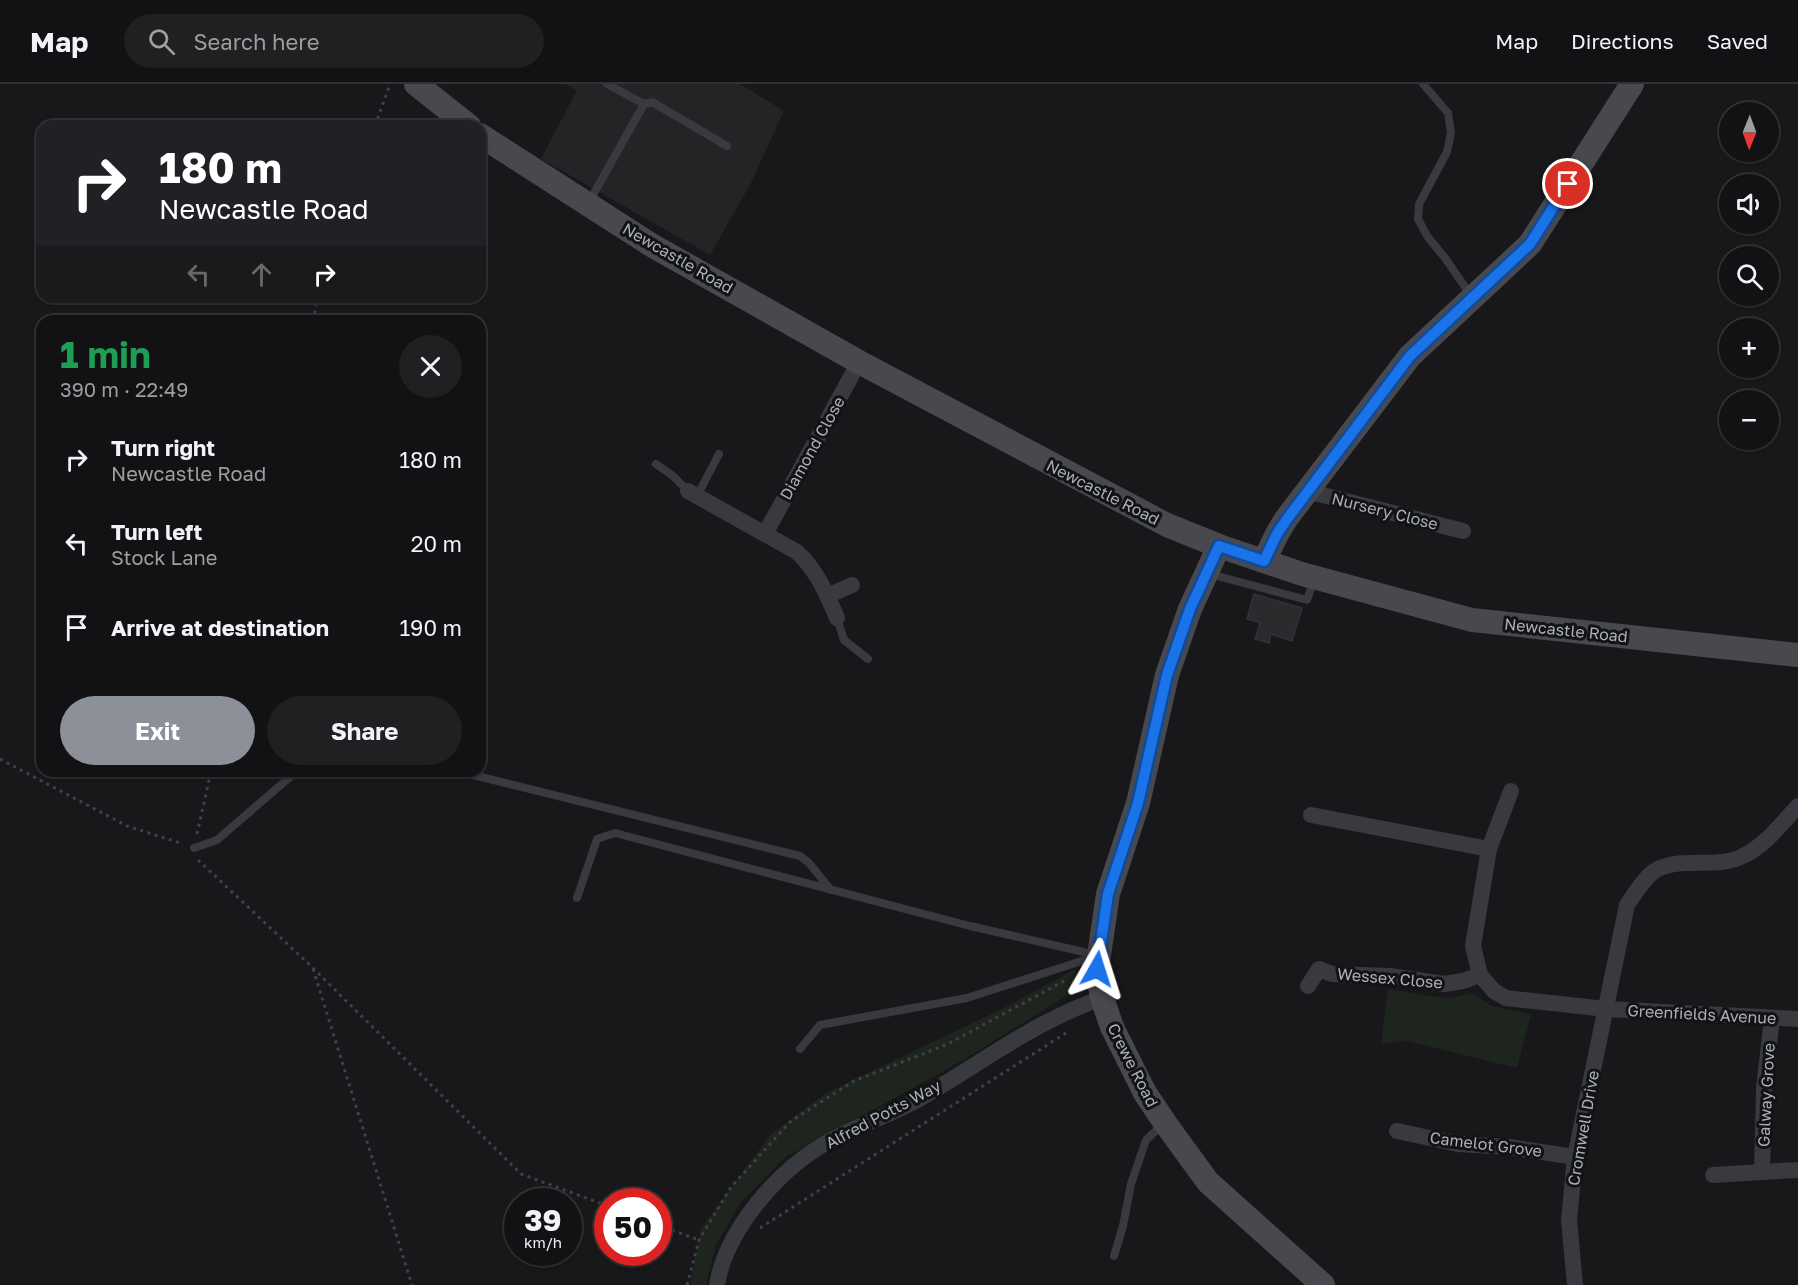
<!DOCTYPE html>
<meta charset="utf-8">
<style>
body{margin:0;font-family:"Golos Text",sans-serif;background:#1f2022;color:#f1f3f6;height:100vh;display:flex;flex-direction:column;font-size:22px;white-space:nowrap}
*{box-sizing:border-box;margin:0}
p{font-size:20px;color:#9c9ea0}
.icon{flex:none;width:33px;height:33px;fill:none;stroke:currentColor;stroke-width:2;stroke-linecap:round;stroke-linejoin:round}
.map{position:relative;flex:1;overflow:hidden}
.drawer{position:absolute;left:36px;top:231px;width:450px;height:462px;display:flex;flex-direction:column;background:#121214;border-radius:18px;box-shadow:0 2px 4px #0004,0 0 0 2px #313234}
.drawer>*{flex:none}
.banner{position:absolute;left:36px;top:36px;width:450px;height:183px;border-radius:18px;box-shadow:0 2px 4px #0004,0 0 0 2px #313234;background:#202124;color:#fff;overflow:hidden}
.needle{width:39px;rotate:181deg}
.fabs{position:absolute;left:1719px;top:18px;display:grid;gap:12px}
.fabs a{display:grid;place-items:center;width:60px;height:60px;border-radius:50%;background:#121214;box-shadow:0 2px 4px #0004,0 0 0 2px #313234;font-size:30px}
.speed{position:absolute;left:504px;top:1104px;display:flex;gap:12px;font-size:30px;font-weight:700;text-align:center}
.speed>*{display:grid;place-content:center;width:78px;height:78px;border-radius:50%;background:#121214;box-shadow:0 2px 4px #0004,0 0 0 2px #313234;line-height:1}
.speed small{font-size:15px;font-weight:400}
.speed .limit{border:9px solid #d22;background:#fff;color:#111}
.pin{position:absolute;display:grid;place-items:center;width:51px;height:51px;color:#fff;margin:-26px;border:3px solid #fff;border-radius:50%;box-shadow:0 2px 6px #0007}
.me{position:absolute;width:66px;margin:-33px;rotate:6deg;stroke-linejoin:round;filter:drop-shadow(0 0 4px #0008)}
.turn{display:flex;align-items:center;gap:21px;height:126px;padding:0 24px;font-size:27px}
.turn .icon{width:78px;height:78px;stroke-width:2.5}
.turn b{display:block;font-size:42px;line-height:51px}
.lanes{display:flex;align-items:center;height:57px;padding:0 24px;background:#0003;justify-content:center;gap:30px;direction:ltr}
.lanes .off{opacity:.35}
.round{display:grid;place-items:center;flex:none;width:63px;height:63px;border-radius:32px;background:#1f2022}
.overview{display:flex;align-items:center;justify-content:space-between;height:102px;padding:0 24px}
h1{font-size:36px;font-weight:700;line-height:45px;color:#1e9e55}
.cta{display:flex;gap:12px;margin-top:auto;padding:12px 24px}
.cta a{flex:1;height:69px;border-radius:36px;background:#8c9099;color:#fff;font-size:24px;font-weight:700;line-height:69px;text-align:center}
.cta a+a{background:#1f2022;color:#f1f3f6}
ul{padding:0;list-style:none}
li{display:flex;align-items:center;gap:18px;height:84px;padding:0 24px}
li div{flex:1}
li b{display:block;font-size:22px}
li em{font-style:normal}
header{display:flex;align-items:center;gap:36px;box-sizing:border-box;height:84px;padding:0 30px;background:#121214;border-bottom:2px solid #313234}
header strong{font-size:28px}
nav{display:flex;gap:33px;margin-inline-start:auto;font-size:21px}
.search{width:420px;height:54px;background:#1f2022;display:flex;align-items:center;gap:15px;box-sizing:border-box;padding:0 21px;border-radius:33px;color:#9c9ea0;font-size:22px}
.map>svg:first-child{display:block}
</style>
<header>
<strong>Map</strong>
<div class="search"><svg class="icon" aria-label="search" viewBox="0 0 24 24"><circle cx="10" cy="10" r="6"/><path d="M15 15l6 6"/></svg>Search here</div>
<nav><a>Map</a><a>Directions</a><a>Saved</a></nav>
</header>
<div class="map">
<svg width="1798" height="1201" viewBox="0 0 1798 1201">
<rect width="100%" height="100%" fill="#18181a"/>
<!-- built -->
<polygon fill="#242427" points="565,0 740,0 784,27 750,101 710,171 541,75 577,6"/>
<!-- green -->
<g fill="#1e251e">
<polygon points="1075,885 1076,906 965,975 879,1023 823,1051 783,1075 740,1119 715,1163 706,1201 690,1201 701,1144 771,1050 826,1009 1006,923"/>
<polygon points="1388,905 1423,911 1449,914 1473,909 1492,922 1531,930 1517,984 1407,957 1381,960"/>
</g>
<!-- building -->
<polygon fill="#2b2b2e" stroke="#323236" stroke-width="1.5" points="1254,510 1302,524 1292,557 1271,550 1269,559 1255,555 1260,539 1247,535"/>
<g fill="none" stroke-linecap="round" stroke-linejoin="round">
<!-- path -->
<g stroke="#3f4146" stroke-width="3" stroke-dasharray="3 4.5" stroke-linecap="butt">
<polyline points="375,42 390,0"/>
<polyline points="313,237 318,213"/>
<polyline points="0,675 127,742 183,760"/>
<polyline points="197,750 211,687"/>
<polyline points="198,776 313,884 521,1090 608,1122"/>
<polyline points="313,885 412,1201"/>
<polyline points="658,1141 699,1156"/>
<polyline points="760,1144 1066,949"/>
<polyline points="687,1201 699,1156 731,1103 791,1037 854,997 948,960 1064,897"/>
</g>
<!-- lane -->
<g stroke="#393a3f" stroke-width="8">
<polyline points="607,0 644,20"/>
<polyline points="1423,0 1448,29 1451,49 1447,68 1419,120 1418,135 1427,152 1445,174 1472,213"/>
<polyline points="588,120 644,20 652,18 727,62"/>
<polyline points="656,380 673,392 688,407"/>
<polyline points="697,412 719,370"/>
<polyline points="1210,490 1307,516 1314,496"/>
<polyline points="837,534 844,556 868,575"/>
<polyline points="457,687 800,772 809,779 831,806"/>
<polyline points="194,764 217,756 297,687"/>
<polyline points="577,814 597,755 615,749 970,842 1097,871"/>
<polyline points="800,965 820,941 967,914 1094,873"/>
<polyline points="1114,1172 1123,1142 1131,1100 1146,1056 1162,1041"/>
</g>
<!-- street -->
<g stroke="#393a3f" stroke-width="16">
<path d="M688,407L797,468C816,485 827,510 837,534"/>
<polyline points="1307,407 1463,447"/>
<polyline points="765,450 859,278"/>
<polyline points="827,512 852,501"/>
<polyline points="1311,731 1489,765"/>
<polyline points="1480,891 1494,907 1506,914 1606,925 1798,935"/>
<polyline points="1308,902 1319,885 1332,890 1390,892 1444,900 1463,897 1480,891 1473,862 1489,765 1511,707"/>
<polyline points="1772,934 1764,1005 1762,1088 1798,1086"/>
<polyline points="1397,1047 1458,1060 1509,1063 1575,1073"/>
<polyline points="1713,1091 1762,1088"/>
<path d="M717,1201C726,1146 777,1088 824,1060C854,1042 889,1032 919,1015C980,980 1035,937 1102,914"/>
<path d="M1575,1201L1569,1136L1575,1073L1627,821C1635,809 1642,797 1653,788C1676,771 1716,786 1743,772C1766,761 1781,740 1798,722"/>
</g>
<!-- secondary -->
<g stroke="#47494f" stroke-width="24">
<polyline points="416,0 469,42"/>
<polyline points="480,51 653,162 859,278 1167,441 1219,462 1302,490 1472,536 1798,571"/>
<polyline points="1219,462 1190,525 1167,591 1138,719 1108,810 1097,885 1102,914 1112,943 1145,1009 1165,1039 1208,1098 1323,1201"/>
<polyline points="1264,477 1277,450 1286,435 1410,272 1530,160 1632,0"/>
</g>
</g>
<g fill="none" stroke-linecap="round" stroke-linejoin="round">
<defs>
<polyline id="route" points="1097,885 1108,810 1138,719 1167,591 1190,525 1219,462 1264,477 1277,450 1287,435 1410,272 1530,160 1568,100"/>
</defs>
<!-- route casing -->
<use href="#route" stroke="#114b97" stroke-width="15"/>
<!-- route -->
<use href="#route" stroke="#1a73e8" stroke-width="10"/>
</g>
<g text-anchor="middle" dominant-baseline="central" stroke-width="6" stroke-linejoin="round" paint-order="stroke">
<!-- street labels -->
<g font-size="16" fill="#aab0ba" stroke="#131315">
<text transform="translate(678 174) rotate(30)">Newcastle Road</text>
<text transform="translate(812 364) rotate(-61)">Diamond Close</text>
<text transform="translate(1103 408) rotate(27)">Newcastle Road</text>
<text transform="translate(1385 427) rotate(14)">Nursery Close</text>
<text transform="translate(1566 546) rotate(6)">Newcastle Road</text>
<text transform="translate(1390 894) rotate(5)">Wessex Close</text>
<text transform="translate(1702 930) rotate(3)">Greenfields Avenue</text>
<text transform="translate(1133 981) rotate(63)">Crewe Road</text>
<text transform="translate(1766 1011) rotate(-87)">Galway Grove</text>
<text transform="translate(883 1030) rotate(-28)">Alfred Potts Way</text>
<text transform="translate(1583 1044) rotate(-80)">Cromwell Drive</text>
<text transform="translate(1486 1060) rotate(7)">Camelot Grove</text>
</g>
</g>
</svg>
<div class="fabs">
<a><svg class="needle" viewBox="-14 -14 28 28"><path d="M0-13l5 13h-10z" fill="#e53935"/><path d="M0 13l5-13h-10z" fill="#9c9ea0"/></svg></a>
<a><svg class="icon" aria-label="sound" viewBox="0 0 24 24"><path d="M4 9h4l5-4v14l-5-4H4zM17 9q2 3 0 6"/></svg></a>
<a><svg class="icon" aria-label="search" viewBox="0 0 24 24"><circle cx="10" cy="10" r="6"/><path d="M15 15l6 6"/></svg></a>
<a>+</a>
<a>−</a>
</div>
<div class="speed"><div>39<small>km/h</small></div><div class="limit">50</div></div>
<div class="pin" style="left:1568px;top:100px;background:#d93025"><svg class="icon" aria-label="arrive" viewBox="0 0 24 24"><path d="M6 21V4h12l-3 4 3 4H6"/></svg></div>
<svg class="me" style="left:1097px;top:885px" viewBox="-20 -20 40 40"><path d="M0-17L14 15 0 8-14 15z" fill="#1a73e8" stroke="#fff" stroke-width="4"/></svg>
<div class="banner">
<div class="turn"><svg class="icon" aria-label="right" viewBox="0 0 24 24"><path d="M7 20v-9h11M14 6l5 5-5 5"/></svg><div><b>180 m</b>Newcastle Road</div></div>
<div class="lanes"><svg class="icon off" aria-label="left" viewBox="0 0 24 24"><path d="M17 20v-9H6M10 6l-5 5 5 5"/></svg><svg class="icon off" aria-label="ahead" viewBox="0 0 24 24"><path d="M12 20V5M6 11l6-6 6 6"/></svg><svg class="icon" aria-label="right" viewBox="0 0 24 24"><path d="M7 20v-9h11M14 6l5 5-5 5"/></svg></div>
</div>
<section class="drawer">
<div class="overview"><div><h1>1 min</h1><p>390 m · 22:49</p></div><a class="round"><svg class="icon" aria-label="close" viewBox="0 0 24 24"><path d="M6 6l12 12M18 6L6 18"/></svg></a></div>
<ul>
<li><svg class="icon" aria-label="right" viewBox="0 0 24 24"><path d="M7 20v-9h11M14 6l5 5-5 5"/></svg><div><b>Turn right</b><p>Newcastle Road</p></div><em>180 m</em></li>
<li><svg class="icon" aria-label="left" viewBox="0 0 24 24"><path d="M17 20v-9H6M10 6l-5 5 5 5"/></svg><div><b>Turn left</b><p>Stock Lane</p></div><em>20 m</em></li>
<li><svg class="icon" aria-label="arrive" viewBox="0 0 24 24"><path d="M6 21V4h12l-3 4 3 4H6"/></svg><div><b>Arrive at destination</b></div><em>190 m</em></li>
</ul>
<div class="cta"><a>Exit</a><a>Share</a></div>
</section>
</div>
